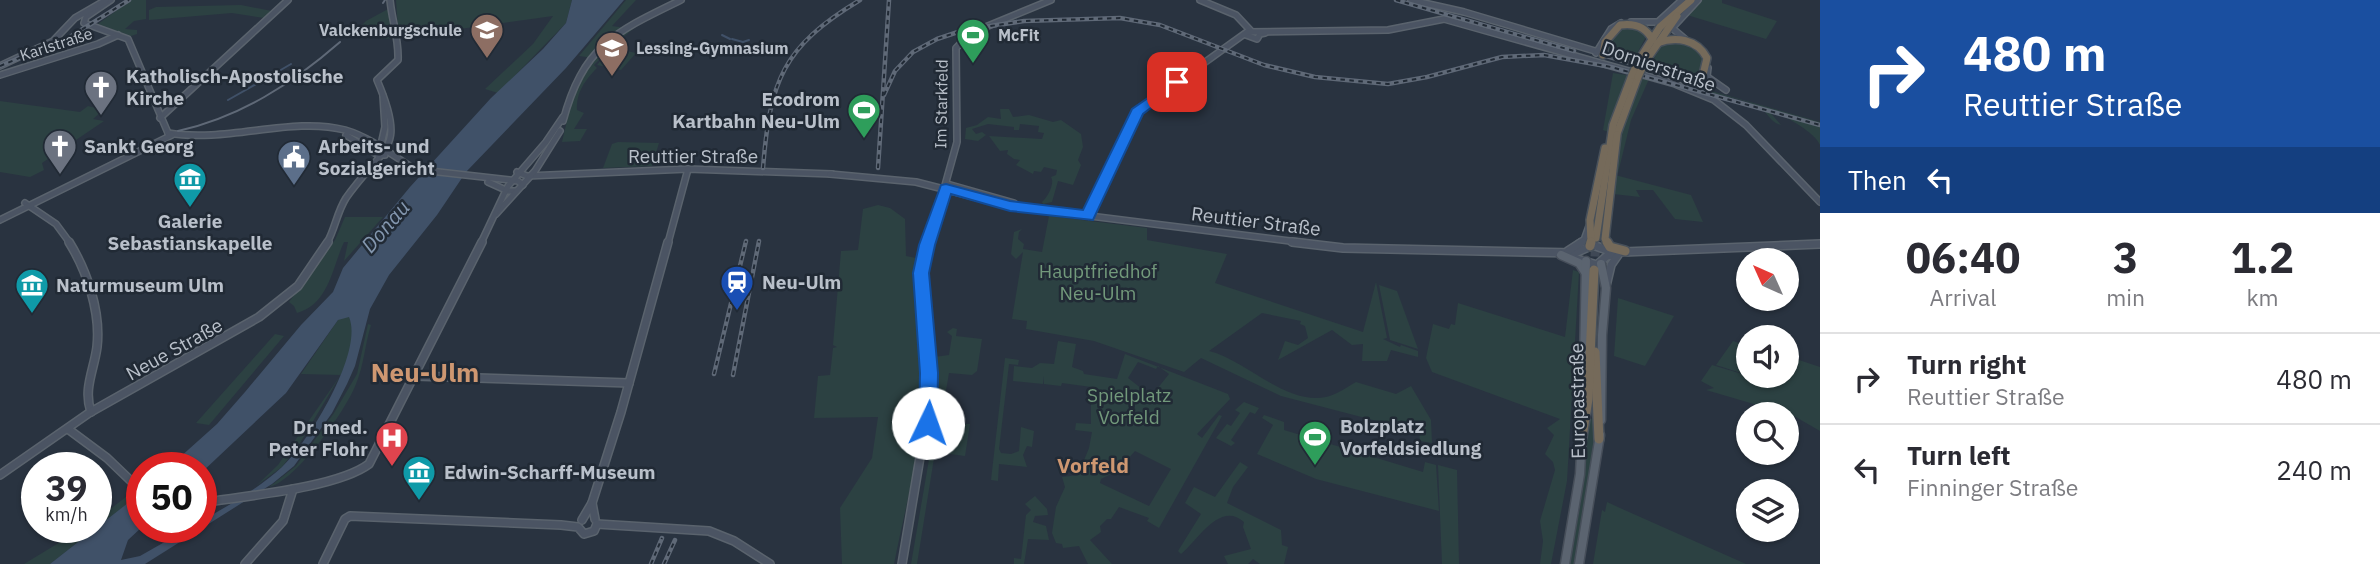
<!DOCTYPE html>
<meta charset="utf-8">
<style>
body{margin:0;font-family:"IBM Plex Sans",sans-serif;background:#f2f2f3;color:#2b2b33;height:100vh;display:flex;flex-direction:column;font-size:26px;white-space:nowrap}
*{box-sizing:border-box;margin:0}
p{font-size:23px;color:#7c7c81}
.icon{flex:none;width:38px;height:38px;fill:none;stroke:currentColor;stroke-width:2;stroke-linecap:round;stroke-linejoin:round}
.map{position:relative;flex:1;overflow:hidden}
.details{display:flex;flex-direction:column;background:#fff;width:560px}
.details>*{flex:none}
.banner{background:#1a4fa0;color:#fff;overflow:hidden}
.needle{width:46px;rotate:315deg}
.fabs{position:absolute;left:1736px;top:248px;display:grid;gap:14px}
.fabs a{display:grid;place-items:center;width:63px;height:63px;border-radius:50%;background:#fff;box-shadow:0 2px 5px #0004;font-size:35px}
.speed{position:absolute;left:21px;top:452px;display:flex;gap:14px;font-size:35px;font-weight:700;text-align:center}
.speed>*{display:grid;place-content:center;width:91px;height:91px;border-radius:50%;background:#fff;box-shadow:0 2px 5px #0004;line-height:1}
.speed small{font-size:18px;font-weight:400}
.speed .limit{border:10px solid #d22;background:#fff;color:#111}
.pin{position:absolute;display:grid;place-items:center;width:60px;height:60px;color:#fff;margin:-30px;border-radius:14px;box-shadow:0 4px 10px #0006}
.me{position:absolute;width:77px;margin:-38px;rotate:3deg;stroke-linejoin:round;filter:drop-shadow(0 0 5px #0008)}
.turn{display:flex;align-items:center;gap:24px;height:147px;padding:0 28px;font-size:32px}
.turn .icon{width:91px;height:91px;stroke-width:2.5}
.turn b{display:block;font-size:49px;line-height:60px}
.then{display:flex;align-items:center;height:66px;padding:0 28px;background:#0003;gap:14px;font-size:26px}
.eta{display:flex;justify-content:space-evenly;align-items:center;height:119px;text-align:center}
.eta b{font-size:42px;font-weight:700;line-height:49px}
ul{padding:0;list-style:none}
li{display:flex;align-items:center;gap:21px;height:91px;padding:0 28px;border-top:2px solid #e1e1e2}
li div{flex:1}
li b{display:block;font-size:26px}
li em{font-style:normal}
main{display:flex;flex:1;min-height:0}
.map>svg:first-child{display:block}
</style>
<main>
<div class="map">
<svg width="1820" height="564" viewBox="0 0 1820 564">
<rect width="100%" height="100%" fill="#293340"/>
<!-- green -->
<g fill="#2c4142" fill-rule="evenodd">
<polygon points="131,0 146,0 146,19 134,21 125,29 137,30 137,34 131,36 98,24"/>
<polygon points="396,0 572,0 566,23 498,93 485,89 533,44 553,16 402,37 399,30 421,24 398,28"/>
<path d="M626,0H636L612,26L633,29L615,44L620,46L617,49L636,53L621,70L597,65L611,48L594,65L597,68C586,79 576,92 577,110L584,113L574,129H587L580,141L562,142L574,91L593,58L579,56Z"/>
<polygon points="1701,0 1722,0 1722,3 1777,21 1766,39 1687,15"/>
<polygon points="241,5 272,11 264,18 232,13 149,20 149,10 156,7"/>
<polygon points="390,8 396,38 381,39 379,32 361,28 355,32 366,21"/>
<polygon points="1637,26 1647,35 1633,61 1606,52 1618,28"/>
<polygon points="1681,40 1705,54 1698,78 1658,68 1661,64 1649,66 1665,41"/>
<polygon points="1613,73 1626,75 1626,79 1608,132 1603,130"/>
<path d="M1639,77L1649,79L1631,120L1618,173L1614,171C1619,138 1627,108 1639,77Z"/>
<path d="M1690,85L1820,122V145C1815,132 1782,114 1768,110L1781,125C1771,123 1768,113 1760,108C1744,97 1710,96 1690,85Z"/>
<polygon points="0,101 80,112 88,106 103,110 93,119 104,121 42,163 44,170 30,177 0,172"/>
<path d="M1000,109H1009L1013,117L1029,115L1053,122L1061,120L1081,134L1083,147L1078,160L1081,165L1073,185L1058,181L1052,202L1043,204L1042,202C1048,197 1055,183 1051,177L1056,175L1057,170L1044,167L1041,172L1034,171L1033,174L1016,165L1020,160L1014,159L1007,154L1008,150L1000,151L989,136L1042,139L1044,133L1038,132L1039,126L1020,124L1019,130H1014V127L988,124L972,129L976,134L982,132L986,135L978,141L965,139L966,128L977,125L988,117L1001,119Z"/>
<polygon points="618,142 659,143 652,166 603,168 612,144"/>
<polygon points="1615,175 1691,195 1703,222 1675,219 1653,190 1636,190 1640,197 1613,194"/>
<path d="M878,205L890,208L905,219L906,256L916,258C911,304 921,348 922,393C923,446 904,512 894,564H842L840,508L872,458L878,417L814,418L818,376L830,375L833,348L837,347L833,345L841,251L858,250L863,209Z"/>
<path d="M1049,216L1147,228V240L1227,254L1215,283L1363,332L1376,282L1387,338L1383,339L1400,347L1401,345L1418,351V357L1391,350L1387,361H1362L1363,344L1352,345L1332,330L1278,360L1285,341L1298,345L1308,338L1305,326L1300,324L1301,321L1262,313L1209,351C1246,360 1285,405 1326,397C1336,395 1347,387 1356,382L1396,394L1411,386L1431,420L1432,443L1420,441L1419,432L1281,396L1201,358L1184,372L1094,341L1026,329L1027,321L1012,319L1023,252L1016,259L1011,254L1014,232L1022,229L1019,232L1018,239L1024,244L1023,249L1042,252Z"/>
<path d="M345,217H383L344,261L348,242H344C332,268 329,304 297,313L294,306L289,302L335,240Z"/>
<polygon points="1573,270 1579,272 1567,481 1551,564 1540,564 1543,541 1540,521 1555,470 1553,462 1545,454 1554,435 1547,428 1560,419 1432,372 1426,358 1433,324 1449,329 1451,324 1455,325 1458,303 1565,337"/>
<polygon points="1379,285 1397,291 1418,349 1390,340"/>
<polygon points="1618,298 1674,316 1645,366 1614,356"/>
<path d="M344,316L349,317C357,333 349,358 341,375L301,374L338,320Z"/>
<path d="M368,324L371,325C365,344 364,365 356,384C347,409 295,482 269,487L296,466L334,413L357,374Z"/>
<polygon points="953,328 957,329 956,336 982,339 977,371 972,375 949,373 941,420 944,412 961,417 965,424 970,424 965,456 935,452 917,564 911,564 937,413 934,357 949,355 952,336 947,332"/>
<polygon points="275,334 284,336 209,425 196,423"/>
<path d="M1058,341L1076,344L1072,367L1083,371L1084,374L1117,379L1125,354L1228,394L1230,399L1197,434L1202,438L1219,415L1222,416L1159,528L1147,521L1149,518L1119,507L1111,519H1107L1100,526L1101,532L1090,540L1112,564H1088L1079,546L1063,548L1062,544L1056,543L1052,533L1056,507L1065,487L1062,477L1078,475L1089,448L1092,432L1075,430L1076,423L1091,424V387L1062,383L1061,386L1044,384V376L1043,384L1013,381L1014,366L1032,368L1040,363L1054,364ZM1138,362L1156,369L1158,366L1169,374L1153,394L1142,389L1128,378ZM1135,451L1171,469L1149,506L1100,483L1101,479L1117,471Z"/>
<polygon points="1733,341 1748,346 1748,372 1744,346 1741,373 1716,365"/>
<polygon points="1787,356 1820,367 1820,431 1794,416 1706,390 1714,388 1701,381 1712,365 1779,385 1779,376 1787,376"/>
<polygon points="1005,358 1019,360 1018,365 1009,364 999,449 1001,453 1011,454 1019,451 1021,427 1034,431 1032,447 1027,446 1023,455 1027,467 999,464 998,481 991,480"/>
<polygon points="340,376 300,443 282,467 256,486 278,465"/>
<polygon points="1244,402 1259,408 1255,414 1250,412 1231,440 1235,443 1231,446 1216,438 1227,424 1231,426 1240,413 1235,410"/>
<polygon points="1264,415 1284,422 1284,430 1423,472 1425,462 1436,465 1439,511 1316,479 1257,454 1273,425 1262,418"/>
<polygon points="1588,417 1595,420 1595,451 1575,564 1569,564 1580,507"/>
<path d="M1240,462L1248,467L1233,487L1227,503L1281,530L1282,545L1288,547L1284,564H1260L1253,559L1248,564H1228L1224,556L1251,549L1243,527L1244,522C1220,500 1197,541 1181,554L1178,551L1201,514L1185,503L1194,487L1215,497Z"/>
<polygon points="1438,465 1457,470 1459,564 1442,564"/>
<polygon points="135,490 139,495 50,564 24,564 85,527 96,527 96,520"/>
<polygon points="1035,496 1047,509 1048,515 1035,516 1033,522 1046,526 1049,540 1028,539 1024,564 1014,564 1014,558 1021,559 1026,515 1031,510 1025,504"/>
<polygon points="1607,502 1620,508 1746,564 1593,564 1602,510 1605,512"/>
</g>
<!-- water -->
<path fill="#405168" d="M572,0H624L566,68L466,172L437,215L389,275L370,309L355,366L347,384L332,413L294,466L272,484L145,564H50L142,492V527L128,540L121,560L140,556L191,527H201V521C228,506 259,488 282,467C309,442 364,352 349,317L338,320L286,393L201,473V467H169L217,424L245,392L301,325L333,292L343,268L410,187L491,98L543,49L566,23Z"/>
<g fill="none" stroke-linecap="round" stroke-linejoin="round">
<!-- stream -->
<g stroke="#405168" stroke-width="2">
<polyline points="722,35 730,39"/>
<polyline points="732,39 743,42 749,40"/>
<polyline points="260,82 291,64"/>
<polyline points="228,100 258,83"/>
</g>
<!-- highway-tunnel -->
<polyline stroke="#3f4855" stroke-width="9" stroke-dasharray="9 4.5" stroke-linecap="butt" points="1594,270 1596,242"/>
<defs>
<g id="secondary-far1">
<polyline points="111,0 86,17 84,23 128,39 168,133"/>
<polyline points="1200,0 1236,15 1251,31"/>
<polyline points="1411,0 1464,12 1706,84 1708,68"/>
<polyline points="1631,22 1658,22 1682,0"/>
<polyline points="1246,35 1257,39 1260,34 1265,33"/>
<polyline points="1685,39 1672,28 1698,0"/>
<polyline points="1596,53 1611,29 1621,23"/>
<polyline points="0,66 53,41 75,18 106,0"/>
<polyline points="0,75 98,44 118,35"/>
<polyline points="1706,76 1726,90"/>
<polyline points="160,118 288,0"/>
<path d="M563,121C583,46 615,32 681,0"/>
<path d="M168,133C228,143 292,116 345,130C372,138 393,156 416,170"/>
<polyline points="346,135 378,155 385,155"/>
<polyline points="380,149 385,127 383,96"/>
<polyline points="412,169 518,181 523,185"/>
<polyline points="517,172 527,176 688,169 832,174"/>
<polyline points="830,174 916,182 1010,206 1306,243"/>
<polyline points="488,182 508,191 516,191"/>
<polyline points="947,184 1014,203"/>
<polyline points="25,203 56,224 70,243"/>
<polyline points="496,214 535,171 560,131"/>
<polyline points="1088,216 1107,170 1140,109 1247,32 1388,30 1444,19 1675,84 1714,100 1746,125 1820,202"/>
<polyline points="0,220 172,135"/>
<path d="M327,243C335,229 337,212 346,198C383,145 408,152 377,80L398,60C399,39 392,21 390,0"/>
<polyline points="481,243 508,186 546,142 563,117"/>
<polyline points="668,243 688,169"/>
<polyline points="929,243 957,142 956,48 971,33 1051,0"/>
<polyline points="1579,243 1584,240 1589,226"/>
</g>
<g id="secondary">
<path d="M69,242C87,271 101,312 97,347C94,370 83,389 91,412"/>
<polyline points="1292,242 1343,248 1575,253 1593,245 1618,254"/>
<polyline points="1568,251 1582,242"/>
<polyline points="1624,252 1820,244"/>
<polyline points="1567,256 1597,265 1607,256 1613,255"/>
<polyline points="1606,286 1611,265 1618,255"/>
<polyline points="415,376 629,383"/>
<polyline points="68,429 107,458 131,481 142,486"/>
<polyline points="0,475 89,413 259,317 298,286 328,242"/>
<path d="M201,503C244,496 337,488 369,464L482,242"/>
<polyline points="592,503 595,519"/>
<polyline points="582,520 592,503 621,412 668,242"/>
<polyline points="597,524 709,531 734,541 770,564"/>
<polyline points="245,564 283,521 293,489"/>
<polyline points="323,564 345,519 350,516 561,525 578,527 584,534 594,531 597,524"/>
<polyline points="902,564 930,398 921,273 930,242"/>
</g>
<g id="primary">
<polyline points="1561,255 1579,263 1585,272"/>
<polyline points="1601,264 1606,288 1602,335 1601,420"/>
<polyline points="1583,411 1586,261"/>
<polyline points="1565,564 1580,474 1582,433"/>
<polyline points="1579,564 1600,435"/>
</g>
<g id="highway-far1">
<path d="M1657,43C1676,36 1697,39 1707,58L1701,83"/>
<path d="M1603,55L1605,42L1620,25C1634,23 1645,26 1652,39"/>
<polyline points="1639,60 1660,27 1691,0"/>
<polyline points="1645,62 1677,16"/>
<polyline points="1615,139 1638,77"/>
<polyline points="1596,238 1613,125 1632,75"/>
<polyline points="1591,243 1590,220 1605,148"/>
<polyline points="1608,243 1605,239 1617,135"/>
</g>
<g id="highway">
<polyline points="1607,242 1610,247 1625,251"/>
<polyline points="1590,246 1591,242"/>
<polyline points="1595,352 1599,439"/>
<polyline points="1582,437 1588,399 1594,270"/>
</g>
</defs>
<!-- secondary-far1 casing -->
<use href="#secondary-far1" stroke="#5a636d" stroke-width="8"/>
<!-- secondary casing -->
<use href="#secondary" stroke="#5a636d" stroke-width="10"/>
<!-- primary casing -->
<use href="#primary" stroke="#464e59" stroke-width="11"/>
<!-- highway-far1 casing -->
<use href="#highway-far1" stroke="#47505a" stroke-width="10"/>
<!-- highway casing -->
<use href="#highway" stroke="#47505a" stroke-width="12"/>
<!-- secondary-far1 -->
<use href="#secondary-far1" stroke="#4b5463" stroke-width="5"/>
<!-- secondary -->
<use href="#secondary" stroke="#4b5463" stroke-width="7"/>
<!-- primary -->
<use href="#primary" stroke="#5b6470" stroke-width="8"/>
<!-- highway-far1 -->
<use href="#highway-far1" stroke="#756a5a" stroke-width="7"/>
<!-- highway -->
<use href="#highway" stroke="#756a5a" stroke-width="9"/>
<!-- tram -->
<g stroke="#5f6977" stroke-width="2">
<polyline points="383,3 385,0"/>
<path d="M178,131C240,117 292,84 340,42"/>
</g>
<defs>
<g id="rail">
<polyline points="1396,0 1574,51"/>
<polyline points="0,66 70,37 129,0"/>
<polyline points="884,95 895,71 913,52 937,39 964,30 1024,21 1120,18 1160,25 1264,65 1315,77 1388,84 1427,77 1502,57 1544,55 1611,67 1820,125"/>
<path d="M763,168C770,81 782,47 860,0"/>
<polyline points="878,168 889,0"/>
<polyline points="714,374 746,241"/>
<polyline points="733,375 759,241"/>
<polyline points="651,564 662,538"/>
<polyline points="664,564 675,540"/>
</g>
</defs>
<!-- rail casing -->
<use href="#rail" stroke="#5f6977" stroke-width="4.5"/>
<!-- rail -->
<use href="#rail" stroke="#212a35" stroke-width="2" stroke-dasharray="4.5" stroke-linecap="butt"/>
<defs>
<g id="highway-bridge">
<polyline points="1632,75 1639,60"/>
<polyline points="1638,77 1645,62"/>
</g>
</defs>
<!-- highway-bridge casing -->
<use href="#highway-bridge" stroke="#47505a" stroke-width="10" stroke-linecap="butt"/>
<!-- highway-bridge -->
<use href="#highway-bridge" stroke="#756a5a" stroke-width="7"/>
</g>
<!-- route -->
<polygon fill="#1a73e8" stroke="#114b97" stroke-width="2" points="1177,78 1182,79 1182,84 1143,114 1093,220 1010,211 951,194 935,245 929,273 938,373 937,423 934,428 928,430 921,428 919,423 920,373 913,273 919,245 941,185 946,184 1010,201 1083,210 1132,109"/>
<!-- icons -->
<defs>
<symbol id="school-pin" viewBox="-11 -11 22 30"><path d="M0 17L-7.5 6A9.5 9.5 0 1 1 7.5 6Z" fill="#8d6e63" stroke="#212a35"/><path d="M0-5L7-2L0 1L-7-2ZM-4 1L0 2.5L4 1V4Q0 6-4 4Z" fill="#fff"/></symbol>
<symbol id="stadium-pin" viewBox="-11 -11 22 30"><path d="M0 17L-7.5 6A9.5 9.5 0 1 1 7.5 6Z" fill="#2e9e5b" stroke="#212a35"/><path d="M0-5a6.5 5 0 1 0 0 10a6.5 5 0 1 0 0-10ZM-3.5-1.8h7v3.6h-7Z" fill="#fff"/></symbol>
<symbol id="church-pin" viewBox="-11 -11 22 30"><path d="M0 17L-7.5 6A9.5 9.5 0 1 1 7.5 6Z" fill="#6b7280" stroke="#212a35"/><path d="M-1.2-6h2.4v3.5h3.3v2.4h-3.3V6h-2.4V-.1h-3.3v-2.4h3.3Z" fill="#fff"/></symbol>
<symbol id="civic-pin" viewBox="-11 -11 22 30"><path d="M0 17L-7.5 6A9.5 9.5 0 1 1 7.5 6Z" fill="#5c6f8a" stroke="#212a35"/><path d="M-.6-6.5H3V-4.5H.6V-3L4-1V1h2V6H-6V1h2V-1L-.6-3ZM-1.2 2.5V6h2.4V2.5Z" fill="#fff"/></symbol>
<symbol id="museum-pin" viewBox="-11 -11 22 30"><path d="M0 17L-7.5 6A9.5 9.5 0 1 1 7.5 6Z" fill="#0f9aa8" stroke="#212a35"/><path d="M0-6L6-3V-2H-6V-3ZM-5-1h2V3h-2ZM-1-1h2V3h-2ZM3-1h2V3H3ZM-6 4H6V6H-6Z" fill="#fff"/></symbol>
<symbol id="station-pin" viewBox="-11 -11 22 30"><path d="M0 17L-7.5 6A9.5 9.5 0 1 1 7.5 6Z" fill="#1a4fb4" stroke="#212a35"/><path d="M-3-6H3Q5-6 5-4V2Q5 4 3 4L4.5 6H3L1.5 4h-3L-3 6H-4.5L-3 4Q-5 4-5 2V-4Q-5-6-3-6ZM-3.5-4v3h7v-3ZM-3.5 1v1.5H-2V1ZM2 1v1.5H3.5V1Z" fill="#fff"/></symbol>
<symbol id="hospital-pin" viewBox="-11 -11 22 30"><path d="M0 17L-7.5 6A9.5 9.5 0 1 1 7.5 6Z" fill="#e0444e" stroke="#212a35"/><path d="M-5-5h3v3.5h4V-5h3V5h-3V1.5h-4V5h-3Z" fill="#fff"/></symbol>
</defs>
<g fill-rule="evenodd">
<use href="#school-pin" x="468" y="11" width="38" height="52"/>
<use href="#stadium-pin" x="954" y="16" width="38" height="52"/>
<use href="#school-pin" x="593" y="29" width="38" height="52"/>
<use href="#church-pin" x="82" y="68" width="38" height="52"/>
<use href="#stadium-pin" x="845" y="91" width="38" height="52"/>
<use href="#church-pin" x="41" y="127" width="38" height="52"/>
<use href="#civic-pin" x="275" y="138" width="38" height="52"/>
<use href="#museum-pin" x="171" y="160" width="38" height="52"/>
<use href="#station-pin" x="718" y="263" width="38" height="52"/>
<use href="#museum-pin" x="13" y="266" width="38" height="52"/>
<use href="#stadium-pin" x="1296" y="418" width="38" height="52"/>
<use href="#hospital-pin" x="373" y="419" width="38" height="52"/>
<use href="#museum-pin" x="400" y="453" width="38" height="52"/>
</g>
<g text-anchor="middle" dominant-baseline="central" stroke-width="5" stroke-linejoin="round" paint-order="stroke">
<!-- far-poi labels -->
<g font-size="16" font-weight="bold" fill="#b9c0ca" stroke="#212a35" text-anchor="start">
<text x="462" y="30" text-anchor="end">Valckenburgschule</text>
<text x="998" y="35">McFit</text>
<text x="636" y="48">Lessing-Gymnasium</text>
</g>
<!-- far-street labels -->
<g font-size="16" fill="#b9c0ca" stroke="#212a35">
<text transform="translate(56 44) rotate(-18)">Karlstraße</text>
<text transform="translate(941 104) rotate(-89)">Im Starkfeld</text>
</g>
<!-- street labels -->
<g font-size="19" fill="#b9c0ca" stroke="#212a35">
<text transform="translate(1659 66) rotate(19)">Dornierstraße</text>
<text x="693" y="156">Reuttier Straße</text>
<text transform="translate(1256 221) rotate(7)">Reuttier Straße</text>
<text transform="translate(174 349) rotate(-29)">Neue Straße</text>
<text transform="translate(1577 401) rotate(-91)">Europastraße</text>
</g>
<!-- poi labels -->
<g font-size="19" font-weight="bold" fill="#b9c0ca" stroke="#212a35" text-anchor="start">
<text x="126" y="76">Katholisch-Apostolische<tspan x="126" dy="22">Kirche</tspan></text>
<text x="840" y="99" text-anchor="end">Ecodrom<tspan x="840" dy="22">Kartbahn Neu-Ulm</tspan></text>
<text x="84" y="146">Sankt Georg</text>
<text x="318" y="146">Arbeits- und<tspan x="318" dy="22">Sozialgericht</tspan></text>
<text x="190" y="221" text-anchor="middle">Galerie<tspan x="190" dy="22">Sebastianskapelle</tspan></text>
<text x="762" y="282">Neu-Ulm</text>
<text x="56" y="285">Naturmuseum Ulm</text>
<text x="1340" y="426">Bolzplatz<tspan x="1340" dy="22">Vorfeldsiedlung</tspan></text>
<text x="368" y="427" text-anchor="end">Dr. med.<tspan x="368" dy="22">Peter Flohr</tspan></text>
<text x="444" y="472">Edwin-Scharff-Museum</text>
</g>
<!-- park labels -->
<g font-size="19" fill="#72997b" stroke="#212a35">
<text x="1098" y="271">Hauptfriedhof<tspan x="1098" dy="22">Neu-Ulm</tspan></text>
<text x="1129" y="395">Spielplatz<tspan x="1129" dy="22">Vorfeld</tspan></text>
</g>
<!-- water labels -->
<g font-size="21" font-style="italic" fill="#8497af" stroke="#212a35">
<text transform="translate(385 226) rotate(-49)">Donau</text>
</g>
<!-- neighbourhood labels -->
<g font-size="21" font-weight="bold" fill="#ce9771" stroke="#212a35">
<text x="1093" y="465">Vorfeld</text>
</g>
<!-- district labels -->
<g font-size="26" font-weight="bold" fill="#ce9771" stroke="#212a35">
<text x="425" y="372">Neu-Ulm</text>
</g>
</g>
</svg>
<div class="fabs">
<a><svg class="needle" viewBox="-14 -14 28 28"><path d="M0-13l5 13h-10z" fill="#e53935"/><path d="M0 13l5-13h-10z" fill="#7c7c81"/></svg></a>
<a><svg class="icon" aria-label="sound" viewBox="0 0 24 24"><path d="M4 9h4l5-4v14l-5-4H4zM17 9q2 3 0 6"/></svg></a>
<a><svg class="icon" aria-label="search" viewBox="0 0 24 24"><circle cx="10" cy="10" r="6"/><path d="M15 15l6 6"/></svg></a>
<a><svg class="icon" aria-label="layers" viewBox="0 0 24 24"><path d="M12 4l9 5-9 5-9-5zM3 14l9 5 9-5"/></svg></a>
</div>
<div class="speed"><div>39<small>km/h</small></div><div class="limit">50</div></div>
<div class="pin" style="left:1177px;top:82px;background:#d93025"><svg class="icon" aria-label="arrive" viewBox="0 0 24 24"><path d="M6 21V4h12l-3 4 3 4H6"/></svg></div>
<svg class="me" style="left:928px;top:423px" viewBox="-20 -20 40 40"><circle r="19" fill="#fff"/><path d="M0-13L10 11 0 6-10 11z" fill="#1a73e8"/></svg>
</div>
<section class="details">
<div class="banner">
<div class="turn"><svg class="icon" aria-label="right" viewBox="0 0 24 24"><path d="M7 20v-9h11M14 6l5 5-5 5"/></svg><div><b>480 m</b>Reuttier Straße</div></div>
<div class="then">Then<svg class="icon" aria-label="left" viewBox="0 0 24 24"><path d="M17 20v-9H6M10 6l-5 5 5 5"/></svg></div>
</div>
<div class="eta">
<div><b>06:40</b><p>Arrival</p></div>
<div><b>3</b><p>min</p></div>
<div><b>1.2</b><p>km</p></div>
</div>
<ul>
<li><svg class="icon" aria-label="right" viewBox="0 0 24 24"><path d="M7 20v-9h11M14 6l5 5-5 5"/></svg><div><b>Turn right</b><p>Reuttier Straße</p></div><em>480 m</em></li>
<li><svg class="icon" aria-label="left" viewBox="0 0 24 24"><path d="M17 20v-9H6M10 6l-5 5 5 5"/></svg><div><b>Turn left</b><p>Finninger Straße</p></div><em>240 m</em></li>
</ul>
</section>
</main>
